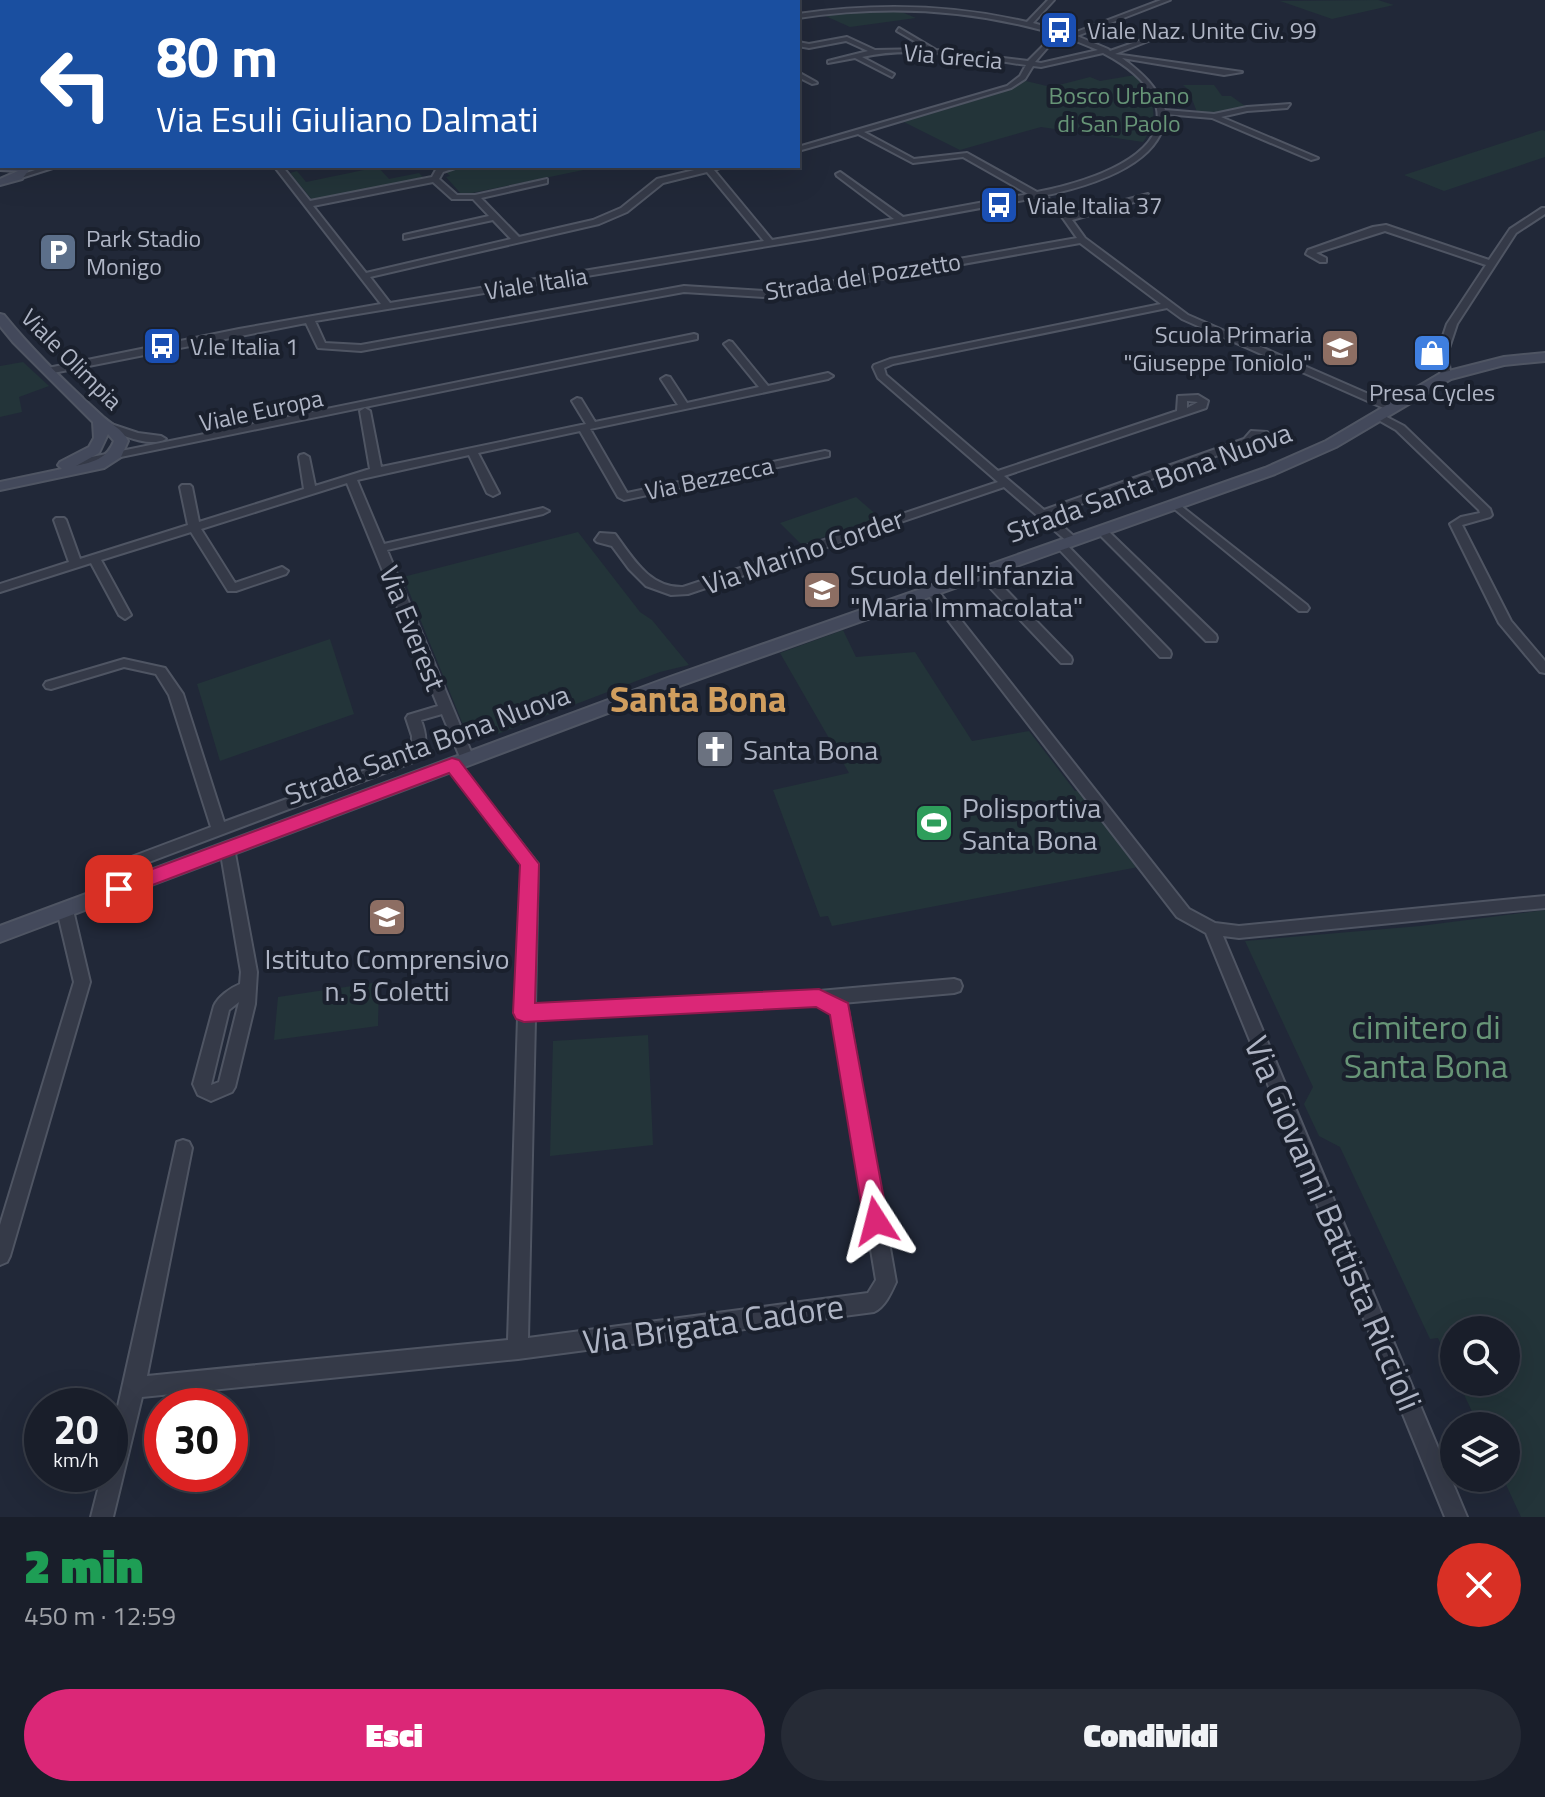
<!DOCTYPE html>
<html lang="it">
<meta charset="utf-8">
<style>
body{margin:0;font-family:"Titillium Web",sans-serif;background:#262b36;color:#f1f3f6;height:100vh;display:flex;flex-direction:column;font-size:30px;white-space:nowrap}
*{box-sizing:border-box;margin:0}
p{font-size:26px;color:#9fa2a8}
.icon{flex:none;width:44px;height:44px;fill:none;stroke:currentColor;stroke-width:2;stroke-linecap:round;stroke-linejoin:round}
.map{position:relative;height:1517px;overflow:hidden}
.drawer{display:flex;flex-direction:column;background:#191e2a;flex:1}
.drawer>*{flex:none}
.top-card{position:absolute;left:0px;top:0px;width:800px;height:168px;box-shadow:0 8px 32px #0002,0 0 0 2px #373c47;background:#1a4fa0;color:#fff;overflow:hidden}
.buttons{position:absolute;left:1440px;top:1316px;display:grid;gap:16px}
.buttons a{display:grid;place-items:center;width:80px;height:80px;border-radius:50%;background:#191e2a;box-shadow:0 8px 32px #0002,0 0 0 2px #373c47;font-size:40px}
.speed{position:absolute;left:24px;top:1388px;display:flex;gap:16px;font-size:40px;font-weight:700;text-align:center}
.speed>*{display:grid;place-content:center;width:104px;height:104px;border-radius:50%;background:#191e2a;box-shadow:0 8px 32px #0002,0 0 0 2px #373c47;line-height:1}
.speed small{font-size:20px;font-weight:400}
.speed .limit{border:12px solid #d22;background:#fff;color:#111}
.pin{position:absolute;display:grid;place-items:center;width:68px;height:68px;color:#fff;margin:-34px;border-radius:16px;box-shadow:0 4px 12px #0006}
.me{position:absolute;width:88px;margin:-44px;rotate:351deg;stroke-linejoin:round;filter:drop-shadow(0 0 6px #0008)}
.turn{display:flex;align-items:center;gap:28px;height:168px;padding:0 24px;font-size:36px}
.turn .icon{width:104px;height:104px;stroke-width:2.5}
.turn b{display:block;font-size:56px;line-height:68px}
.round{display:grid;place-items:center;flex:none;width:84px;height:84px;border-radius:42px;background:#262b36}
.summary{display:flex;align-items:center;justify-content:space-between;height:136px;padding:0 24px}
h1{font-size:48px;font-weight:800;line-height:60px;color:#1e9e55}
.primary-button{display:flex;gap:16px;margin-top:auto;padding:16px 24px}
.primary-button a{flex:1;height:92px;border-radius:48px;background:#db2777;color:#fff;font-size:32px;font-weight:800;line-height:92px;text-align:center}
.primary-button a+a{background:#262b36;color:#f1f3f6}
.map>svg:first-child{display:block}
</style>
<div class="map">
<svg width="1545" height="1517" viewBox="0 0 1545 1517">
<rect width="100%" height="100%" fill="#212838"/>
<!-- green -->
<g fill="#233439">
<polygon points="1378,0 1394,5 1332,19 1280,1"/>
<polygon points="892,8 916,18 850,27 821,14"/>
<path d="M1135,75C1154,97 1161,118 1143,142L1041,127L960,150L904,122L997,94L1026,81L1051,87L1090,77L1100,81Z"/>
<polygon points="1183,85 1214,85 1222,96 1231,96 1245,106 1215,113 1197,112 1190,94 1192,93"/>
<polygon points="1542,130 1545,131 1545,157 1444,191 1404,175"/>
<polygon points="464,166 625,166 626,167 608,170 603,166 462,195 446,177 450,176 444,170"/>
<polygon points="378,167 389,179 419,173 425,179 314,202 290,173 297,171 306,182"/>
<polygon points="23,362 49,386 19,397 22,412 0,417 0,366"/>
<polygon points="856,497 879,517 802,545 780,523"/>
<polygon points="578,532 640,612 652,620 689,665 660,672 495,735 482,737 466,732 403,577"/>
<polygon points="843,630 856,657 915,652 972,741 1029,731 1075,791 1094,787 1154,864 832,926 828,916 820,917 773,790 849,773 780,653"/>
<polygon points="330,639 354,714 220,761 197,684"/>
<polygon points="1545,910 1545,1517 1521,1517 1503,1478 1506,1478 1506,1426 1479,1426 1458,1382 1506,1382 1506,1330 1454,1330 1454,1373 1438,1338 1430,1339 1340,1147 1319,1136 1304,1104 1313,1087 1245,941 1420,926"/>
<polygon points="379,982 378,1026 274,1040 278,997"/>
<polygon points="648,1035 653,1145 550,1156 553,1041"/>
</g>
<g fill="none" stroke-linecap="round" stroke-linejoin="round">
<defs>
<g id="street">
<polygon points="784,0 792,0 794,2 786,2"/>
<path d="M1048,0H1054L1033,23L1071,34L1161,0H1170L1077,36L1108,49L1110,51L1179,27V29L1115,54L1242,72L1224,75L1122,58C1141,72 1158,87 1165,110L1214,114L1247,107L1290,104L1287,108L1247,111L1221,117L1318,158L1311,160L1212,118L1165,114C1164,166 1085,187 1043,196L1064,207L1069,215L1148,194V198L1072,220L1085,238L1188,315L1396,406V410H1388L1182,319L1167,308L893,364L884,368L886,375L998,471L1177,411L1178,396L1198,395L1208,401L1206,408L1004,476L1044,510L1244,439L1251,431L1267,432L1272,439L1265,445L1249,444L1050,515L1077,539V543H1069L1004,487L688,594L671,595L646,586L629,569L612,546L597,542L595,540L600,533L615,534C633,558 649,588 683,587L998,482L878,378L873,367L874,365L890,359L1161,304L1080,243L790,295L765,297L684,292L361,351L318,348L306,323L48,374L43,371L48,368L239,329L381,304L274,166H282L310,201L432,177L437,168L461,166L443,172L439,179L457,195H475L547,179V183L481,198L519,237L593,220L621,208L657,179L711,166H725L714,170L772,240L894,219L837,176L836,174L840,172L903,217L1028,194L963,157L913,163L858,134L798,151V147L1007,86L1020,76L1026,65C974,58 915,45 862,57L894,74L892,77L855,58L828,63V61L868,51L846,41L809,48L798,46V42L809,44L847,37L875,50L928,49L897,31L899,28L936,50L1028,61L1044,45L1065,37C977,9 889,4 798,18V14C875,3 950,4 1027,22ZM1071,39L1098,50L1041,63L1035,62L1048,47ZM1103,53C1122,63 1143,77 1153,97C1181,157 1078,184 1037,192L967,153L914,159L864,132L1011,88L1025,79L1033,66L1041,67ZM707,172L764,241L390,303L370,277L599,224L627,212L663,183ZM433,182L452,199H473L489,216L404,235V239L493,220L511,239L366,273L313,206ZM1035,198L1058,211L1077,238L790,289L765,291L684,286L361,345L325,343L315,321L817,238ZM1187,401L1198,402L1187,408Z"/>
<polygon points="798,72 816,82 817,83 812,84 798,77"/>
<polygon points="47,166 59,166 18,179 14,177"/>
<polygon points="1542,208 1545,208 1545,214 1516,233 1457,324 1447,354 1451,376 1446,379 1441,376 1437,354 1447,324 1486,265 1385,231 1316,253 1326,258 1326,262 1320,262 1306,254 1308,250 1373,227 1386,225 1489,260 1510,229"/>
<polygon points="694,334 697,335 697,339 67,468 62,465 67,462"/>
<path d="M729,341L732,342L768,386L828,373L833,376L828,379L590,429L627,493L825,451L829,452V456L624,500L618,497L580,431L478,453L499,493L493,496L487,493L469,455L357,480L384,544L543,508L549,511L543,514L387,550L474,759L472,762H462L442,714L421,720C428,739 428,751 411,763L120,873H110L107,869L110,865L211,827L169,695L156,674L124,667L51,689L46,688L44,685L46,682L124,659L165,668L183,694L224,822L401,757L412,746V736L406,718L408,715L438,706L347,483L201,529L235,583L282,567L288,571L286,574L236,591H228L191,532L101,560L131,615L125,619L119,615L91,563L0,592V584L69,562L54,520L56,518H64L66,520L80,559L188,525L180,487L182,485H190L192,487L199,522L304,489L299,457L300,455L304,454L309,457L315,486L370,469L360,411L365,408L370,411L381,467L586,424L572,401L577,398L581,399L595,422L678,405L661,379L666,376L670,377L687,403L759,387L724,344Z"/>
<polygon points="1379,413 1404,426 1490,509 1492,515 1490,517 1462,525 1511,621 1545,661 1545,673 1540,672 1499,623 1450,524 1461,517 1480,513 1479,510 1396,430 1375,418 1374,416"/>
<path d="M108,423L138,433L161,436L166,439C149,448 122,435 104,428L103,426Z"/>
<polygon points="1176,502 1307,605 1309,608 1307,611 1299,611 1172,507 1172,503"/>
<polygon points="1102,528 1106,529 1216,635 1217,638 1216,641 1206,641 1098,533 1098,529"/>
<polygon points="1061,541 1065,543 1170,651 1171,654 1170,657 1160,657 1057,547 1055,545"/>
<polygon points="982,568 986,569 1071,657 1072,660 1071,663 1061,663 978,575 976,572 978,569"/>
<polygon points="931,586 935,587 1189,909 1215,923 1239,926 1545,896 1545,908 1239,938 1223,936 1467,1517 1445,1517 1206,933 1177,917 927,593 925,590 927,587"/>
<path d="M452,759L457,761L538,864L535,1006L819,991L954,979L960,981L962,986L960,991L954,993L842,1003L848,1010L896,1282C891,1293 885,1307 874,1312L518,1359L142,1397L113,1517H91L102,1474H110V1442L177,1142L183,1140L189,1142L192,1148L147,1376L508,1340L518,1017L516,1013L518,1008L522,865L447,767L445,764L447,761ZM817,1005L832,1014L876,1280L868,1293L528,1338L535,1019Z"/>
<path d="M227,842L232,844L234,848L257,972L255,1004L235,1087L232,1092L211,1101L198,1095L193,1084L214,1006C218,997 230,988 240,984L241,972L220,848L222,844ZM239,1002L219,1082L211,1085L229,1010Z"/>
<polygon points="65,904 71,906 73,910 90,982 10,1256 7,1262 0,1265 0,1225 74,982 57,910 59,906"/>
</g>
<g id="secondary">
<polygon points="0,164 22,166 29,170 22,179 0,185 0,179 18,171 0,170"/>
<path d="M0,314L4,315C33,351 67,384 101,415C110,424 123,429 128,441L121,457L104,468L0,490V482L62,469L58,465L60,462L89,447L94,438L93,422L13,342L0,326ZM108,434L114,441C107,459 93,462 76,466L99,453Z"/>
<polygon points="1545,353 1545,361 1504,365 1451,379 1336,447 1275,474 682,685 0,942 0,926 670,677 1265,468 1326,441 1441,373 1504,357"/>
</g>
<rect id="primary" x="0" y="144" width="2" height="8"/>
</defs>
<!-- street casing -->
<use href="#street" stroke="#4f5563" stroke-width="4"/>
<!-- secondary casing -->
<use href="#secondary" stroke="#4f5563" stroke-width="4"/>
<!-- primary casing -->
<use href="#primary" stroke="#3e4452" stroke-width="4"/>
<!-- street -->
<use href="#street" fill="#353a48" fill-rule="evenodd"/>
<!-- secondary -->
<use href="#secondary" fill="#43495b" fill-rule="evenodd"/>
<!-- primary -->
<use href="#primary" fill="#535968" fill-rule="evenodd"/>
</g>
<!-- route -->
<polygon fill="#db2777" stroke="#8e194d" stroke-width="2" points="452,758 459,760 539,864 535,1003 819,989 848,1003 888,1221 885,1229 876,1233 867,1229 864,1221 830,1015 816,1007 524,1022 516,1019 513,1013 520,865 449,773 126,895 112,895 109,889 112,884"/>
<!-- icons -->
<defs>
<symbol id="bus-square" viewBox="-11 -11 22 22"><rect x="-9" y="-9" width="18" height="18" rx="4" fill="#1a4fb4" stroke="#1a202d"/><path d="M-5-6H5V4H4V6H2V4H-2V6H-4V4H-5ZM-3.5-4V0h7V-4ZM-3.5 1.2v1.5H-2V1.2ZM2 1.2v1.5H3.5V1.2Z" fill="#fff"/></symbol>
<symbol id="parking-square" viewBox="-11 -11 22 22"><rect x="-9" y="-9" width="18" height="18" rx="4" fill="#5c6f8a" stroke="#1a202d"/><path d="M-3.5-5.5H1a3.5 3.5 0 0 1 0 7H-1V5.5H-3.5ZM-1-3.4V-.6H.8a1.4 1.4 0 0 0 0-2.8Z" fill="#fff"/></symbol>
<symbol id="school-square" viewBox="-11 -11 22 22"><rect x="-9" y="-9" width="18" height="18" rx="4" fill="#8d6e63" stroke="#1a202d"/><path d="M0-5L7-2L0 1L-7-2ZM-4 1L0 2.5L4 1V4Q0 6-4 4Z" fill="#fff"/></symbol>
<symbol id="shop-square" viewBox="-11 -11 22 22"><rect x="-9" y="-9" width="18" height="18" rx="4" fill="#3f7fe0" stroke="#1a202d"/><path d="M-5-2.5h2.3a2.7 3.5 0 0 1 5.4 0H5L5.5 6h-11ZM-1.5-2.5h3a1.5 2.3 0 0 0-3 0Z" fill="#fff"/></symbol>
<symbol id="church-square" viewBox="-11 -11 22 22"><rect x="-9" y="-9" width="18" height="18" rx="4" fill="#6b7280" stroke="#1a202d"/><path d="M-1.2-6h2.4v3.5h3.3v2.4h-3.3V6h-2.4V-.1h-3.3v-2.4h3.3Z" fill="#fff"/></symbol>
<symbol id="stadium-square" viewBox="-11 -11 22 22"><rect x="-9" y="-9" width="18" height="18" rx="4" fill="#2e9e5b" stroke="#1a202d"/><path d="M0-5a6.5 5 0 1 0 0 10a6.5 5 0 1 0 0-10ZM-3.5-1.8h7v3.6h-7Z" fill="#fff"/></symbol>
</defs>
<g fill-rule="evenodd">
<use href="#bus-square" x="1037" y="8" width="44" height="44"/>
<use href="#bus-square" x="977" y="183" width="44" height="44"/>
<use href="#parking-square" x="36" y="230" width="44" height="44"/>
<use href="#bus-square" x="140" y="324" width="44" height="44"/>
<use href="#school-square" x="1318" y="326" width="44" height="44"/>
<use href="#shop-square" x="1410" y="331" width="44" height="44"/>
<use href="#school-square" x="800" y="568" width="44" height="44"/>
<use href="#church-square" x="693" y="727" width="44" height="44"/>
<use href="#stadium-square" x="912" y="801" width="44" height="44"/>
<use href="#school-square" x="365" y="895" width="44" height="44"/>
</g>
<g text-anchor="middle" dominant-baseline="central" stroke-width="8" stroke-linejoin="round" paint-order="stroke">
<!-- far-poi labels -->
<g font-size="24" fill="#afb5c5" stroke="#1a202d" text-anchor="start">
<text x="1087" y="30">Viale Naz. Unite Civ. 99</text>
<text x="1027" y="205">Viale Italia 37</text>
<text x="86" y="238">Park Stadio<tspan x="86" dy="28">Monigo</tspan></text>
<text x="1312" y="334" text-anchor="end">Scuola Primaria<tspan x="1312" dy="28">"Giuseppe Toniolo"</tspan></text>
<text x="190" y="346">V.le Italia 1</text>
<text x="1432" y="392" text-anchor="middle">Presa Cycles</text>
</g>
<!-- far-street labels -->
<g font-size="24" fill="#afb5c5" stroke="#1a202d">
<text transform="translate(953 56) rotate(5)">Via Grecia</text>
<text transform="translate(863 276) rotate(-9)">Strada del Pozzetto</text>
<text transform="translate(536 283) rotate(-9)">Viale Italia</text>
<text transform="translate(72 359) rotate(45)">Viale Olimpia</text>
<text transform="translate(261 410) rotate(-12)">Viale Europa</text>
<text transform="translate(709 478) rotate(-12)">Via Bezzecca</text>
</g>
<!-- far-park labels -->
<g font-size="24" fill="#679577" stroke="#1a202d">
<text x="1119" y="95">Bosco Urbano<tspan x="1119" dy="28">di San Paolo</tspan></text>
</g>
<!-- street labels -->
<g font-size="28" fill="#afb5c5" stroke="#1a202d">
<text transform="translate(1149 482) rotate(-20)">Strada Santa Bona Nuova</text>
<text transform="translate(803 551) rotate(-19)">Via Marino Corder</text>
<text transform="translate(413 628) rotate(68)">Via Everest</text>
<text transform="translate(427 744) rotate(-20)">Strada Santa Bona Nuova</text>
</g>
<!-- poi labels -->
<g font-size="28" fill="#afb5c5" stroke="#1a202d" text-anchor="start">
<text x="850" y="574">Scuola dell'infanzia<tspan x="850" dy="32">"Maria Immacolata"</tspan></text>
<text x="743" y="749">Santa Bona</text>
<text x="962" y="807">Polisportiva<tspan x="962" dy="32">Santa Bona</tspan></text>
<text x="387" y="958" text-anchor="middle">Istituto Comprensivo<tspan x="387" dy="32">n. 5 Coletti</tspan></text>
</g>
<!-- near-park labels -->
<g font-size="34" fill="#679577" stroke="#1a202d">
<text x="1426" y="1026">cimitero di<tspan x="1426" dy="39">Santa Bona</tspan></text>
</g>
<!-- near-street labels -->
<g font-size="34" fill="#afb5c5" stroke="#1a202d">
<text transform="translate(1334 1223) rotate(67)">Via Giovanni Battista Riccioli</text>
<text transform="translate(713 1323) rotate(-8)">Via Brigata Cadore</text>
</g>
<!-- district labels -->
<g font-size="36" font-weight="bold" fill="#d19e5e" stroke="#1a202d">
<text x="698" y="698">Santa Bona</text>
</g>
</g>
</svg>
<div class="buttons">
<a><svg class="icon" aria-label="search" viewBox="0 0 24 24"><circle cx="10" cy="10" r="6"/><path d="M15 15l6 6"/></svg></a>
<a><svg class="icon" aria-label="layers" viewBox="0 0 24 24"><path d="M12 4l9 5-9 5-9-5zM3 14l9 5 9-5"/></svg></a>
</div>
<div class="speed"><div>20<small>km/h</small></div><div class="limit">30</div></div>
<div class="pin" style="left:119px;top:889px;background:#d93025"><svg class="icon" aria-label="arrive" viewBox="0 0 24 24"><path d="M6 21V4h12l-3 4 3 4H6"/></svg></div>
<svg class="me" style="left:876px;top:1221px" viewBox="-20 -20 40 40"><path d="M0-17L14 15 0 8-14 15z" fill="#db2777" stroke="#fff" stroke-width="4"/></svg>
<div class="top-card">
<div class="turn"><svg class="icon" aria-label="left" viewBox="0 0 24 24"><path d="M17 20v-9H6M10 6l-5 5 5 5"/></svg><div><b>80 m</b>Via Esuli Giuliano Dalmati</div></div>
</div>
</div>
<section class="drawer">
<div class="summary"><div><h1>2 min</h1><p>450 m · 12:59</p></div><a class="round" style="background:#d93025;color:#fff"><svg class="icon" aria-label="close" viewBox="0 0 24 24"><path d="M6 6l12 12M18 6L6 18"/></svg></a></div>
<div class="primary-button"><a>Esci</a><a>Condividi</a></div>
</section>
